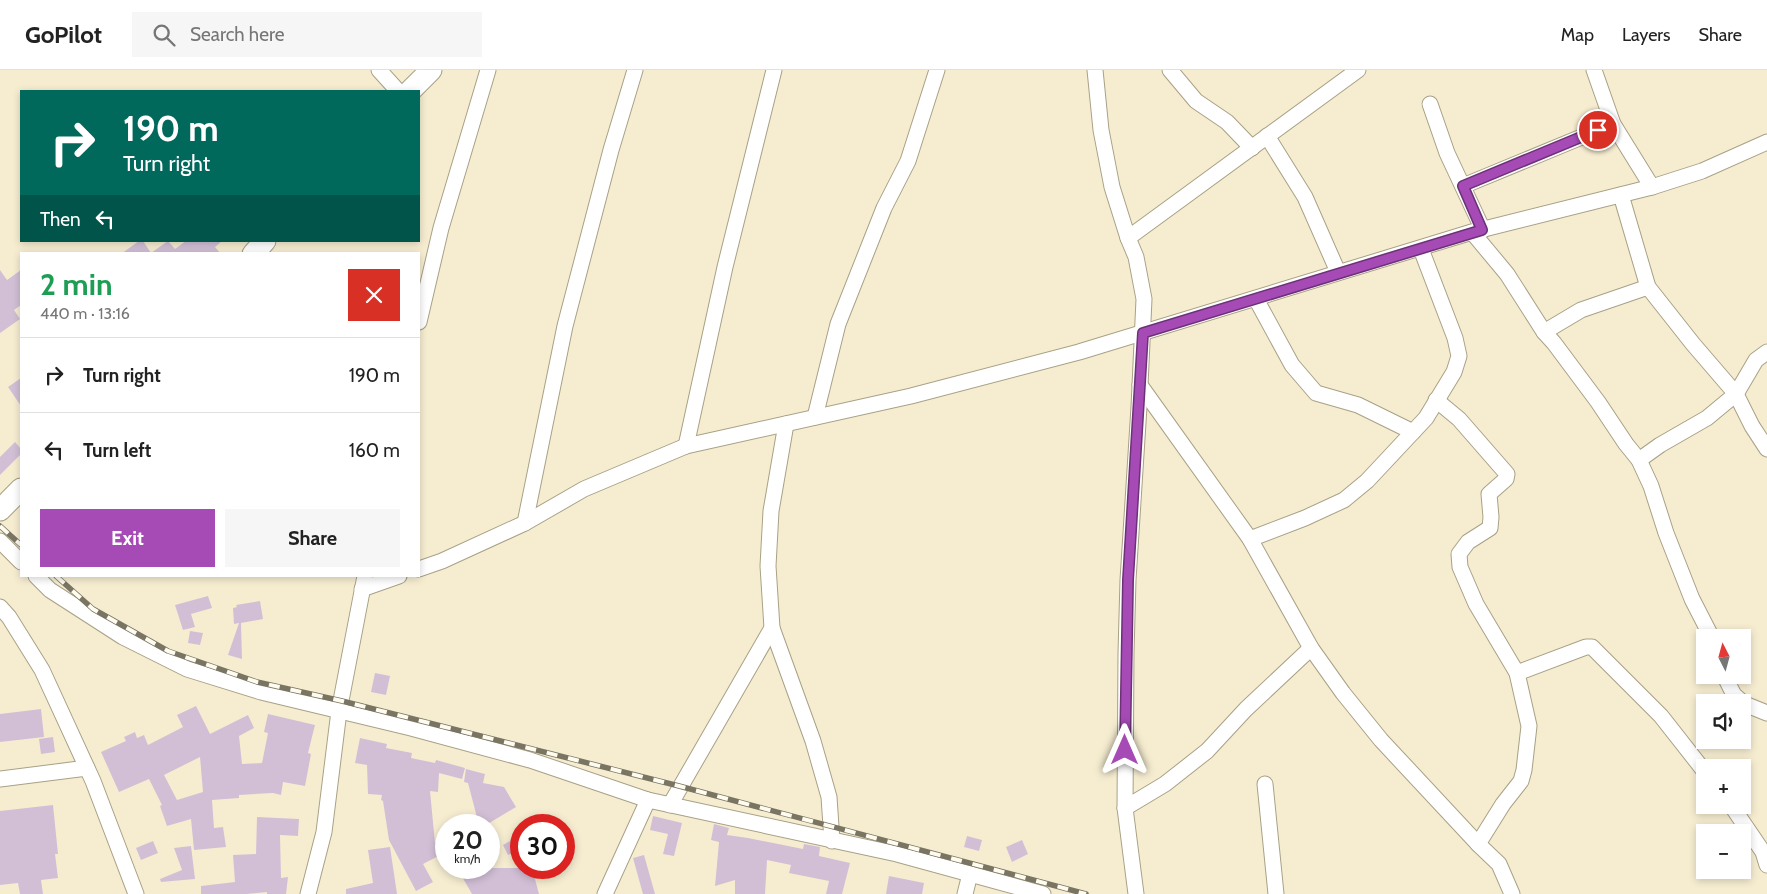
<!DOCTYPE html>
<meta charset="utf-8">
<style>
body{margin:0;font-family:Cabin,sans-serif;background:#f6f6f6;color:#222;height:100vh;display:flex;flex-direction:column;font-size:19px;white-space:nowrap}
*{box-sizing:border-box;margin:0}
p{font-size:16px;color:#767676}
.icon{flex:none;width:28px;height:28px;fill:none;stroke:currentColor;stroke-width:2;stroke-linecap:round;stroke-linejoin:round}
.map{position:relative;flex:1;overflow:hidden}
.side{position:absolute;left:20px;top:182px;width:400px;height:325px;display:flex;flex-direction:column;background:#fff;border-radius:0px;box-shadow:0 2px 8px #0003}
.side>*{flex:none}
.top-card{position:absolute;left:20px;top:20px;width:400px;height:152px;border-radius:0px;box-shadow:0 2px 8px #0003;background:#00695c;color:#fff;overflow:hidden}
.needle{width:32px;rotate:354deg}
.tools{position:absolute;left:1696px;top:559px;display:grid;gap:10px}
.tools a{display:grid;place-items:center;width:55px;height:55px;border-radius:0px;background:#fff;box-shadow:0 2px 8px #0003;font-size:25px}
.speed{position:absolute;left:435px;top:744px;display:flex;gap:10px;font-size:25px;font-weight:700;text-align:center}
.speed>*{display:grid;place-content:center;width:65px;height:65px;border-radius:50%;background:#fff;box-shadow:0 2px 8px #0003;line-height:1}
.speed small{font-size:12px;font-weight:400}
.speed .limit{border:8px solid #d22;background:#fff;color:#111}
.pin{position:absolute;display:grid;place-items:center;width:42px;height:42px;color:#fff;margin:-21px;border:2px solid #fff;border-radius:50%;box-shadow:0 1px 5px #0007}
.me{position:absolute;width:55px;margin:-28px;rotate:0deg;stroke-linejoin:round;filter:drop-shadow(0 0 4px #0008)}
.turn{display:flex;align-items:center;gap:18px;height:105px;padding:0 20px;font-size:22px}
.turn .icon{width:65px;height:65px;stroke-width:2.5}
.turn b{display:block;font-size:35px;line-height:42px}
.then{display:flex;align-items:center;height:48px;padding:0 20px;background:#0003;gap:10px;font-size:19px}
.round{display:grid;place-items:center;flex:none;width:52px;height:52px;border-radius:0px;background:#f6f6f6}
.headline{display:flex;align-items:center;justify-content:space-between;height:85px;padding:0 20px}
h1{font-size:30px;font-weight:700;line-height:38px;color:#1e9e55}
.button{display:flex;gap:10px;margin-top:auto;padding:10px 20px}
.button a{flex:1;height:58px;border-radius:0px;background:#a64bb6;color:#fff;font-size:20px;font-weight:700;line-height:58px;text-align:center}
.button a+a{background:#f6f6f6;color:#222}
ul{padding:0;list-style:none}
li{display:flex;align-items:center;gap:15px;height:75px;padding:0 20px;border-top:1px solid #e0e0e0}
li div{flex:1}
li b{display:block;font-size:19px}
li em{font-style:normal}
header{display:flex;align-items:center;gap:30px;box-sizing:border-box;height:70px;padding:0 25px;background:#fff;border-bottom:1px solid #e0e0e0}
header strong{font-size:24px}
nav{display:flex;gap:28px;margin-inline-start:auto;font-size:18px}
.search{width:350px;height:45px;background:#f6f6f6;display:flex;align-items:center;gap:12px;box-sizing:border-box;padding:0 18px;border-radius:0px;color:#767676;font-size:19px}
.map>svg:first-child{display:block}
</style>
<header>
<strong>GoPilot</strong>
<div class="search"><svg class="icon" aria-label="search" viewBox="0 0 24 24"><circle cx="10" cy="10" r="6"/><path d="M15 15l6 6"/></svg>Search here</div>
<nav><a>Map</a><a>Layers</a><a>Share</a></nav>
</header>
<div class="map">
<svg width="1767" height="824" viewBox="0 0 1767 824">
<rect width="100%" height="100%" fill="#f6edd1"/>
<!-- building -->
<g fill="#d2bfd6" fill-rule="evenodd">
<polygon points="139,171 143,171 151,183 168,171 175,179 186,171 222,171 215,177 221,184 121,184"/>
<polygon points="0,200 7,210 21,200 21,235 14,240 20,249 0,263"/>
<polygon points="21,308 21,336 8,317"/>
<polygon points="15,372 21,379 21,384 0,405 0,387"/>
<polygon points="208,526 212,538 191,544 195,557 183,560 175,535"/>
<polygon points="260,531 263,549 241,553 242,589 228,585 239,553 234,554 233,538 237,537 236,535"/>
<polygon points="190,561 203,563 200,575 188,573"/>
<polygon points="375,603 390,606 386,625 371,622"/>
<path d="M196,636L210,664L248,645L254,658L239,666L242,694L262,693L268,663L264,662L268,644L315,655L308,683L311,684L305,716L283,712L281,725L273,723L239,725V728L212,730L214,758L223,757L226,777L194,780L191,749L167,756L160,736L162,735L149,709L119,722L101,682L126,671L124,667L135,662L137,668L144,665L148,675L183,657L177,645ZM200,687L203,722L177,730L164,705Z"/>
<polygon points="41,639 44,667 0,672 0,644"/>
<polygon points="53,667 55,682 41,684 39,669"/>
<polygon points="360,668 387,674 386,678 412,683 411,688 435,693 436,690 465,698 462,709 439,703 438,722 430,721 435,773 446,767 446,782 423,794 433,812 416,821 389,770 383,731 381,730 382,725 368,724 367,695 355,693"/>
<polygon points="466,699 485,704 483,713 504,717 516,737 486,755 479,755 468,713 464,712"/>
<polygon points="53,735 58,784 55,784 58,808 41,810 43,824 20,824 18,813 0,815 0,741"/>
<polygon points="653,746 682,753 674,786 663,784 668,764 650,760"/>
<polygon points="257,747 299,749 298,766 280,765 281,808 288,807 286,824 267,824 267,822 247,824 201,824 201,816 235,812 233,785 256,784"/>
<polygon points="714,754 729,758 727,765 748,768 803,779 804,774 820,777 819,786 850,793 842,824 826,824 829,811 789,803 791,795 767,790 765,824 735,824 735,810 715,816 719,772 711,770"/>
<polygon points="521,765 521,778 508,785 503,775"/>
<polygon points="967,766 982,770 979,781 964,777"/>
<polygon points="1022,770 1028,784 1012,792 1006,777"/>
<polygon points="153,771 158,783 141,790 136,778"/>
<polygon points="191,776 195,809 161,812 160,809 182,800 174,778"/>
<polygon points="390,777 397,824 346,824 346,819 373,813 368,780"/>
<polygon points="644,785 655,824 643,824 633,788"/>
<polygon points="457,798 532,798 539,824 472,824"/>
<polygon points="889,806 924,813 922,824 886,824"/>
</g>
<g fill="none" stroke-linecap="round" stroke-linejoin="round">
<defs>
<g id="street">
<polyline points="379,0 398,21"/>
<polyline points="1095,0 1101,60 1112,117 1128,168 1136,187 1144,229 1139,337 1128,510 1126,583 1125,738 1136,824"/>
<polyline points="1170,0 1196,31 1227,52 1252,78"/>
<polyline points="1594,0 1613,54 1652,117"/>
<polyline points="1430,34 1447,83 1483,160"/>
<polyline points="1267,66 1305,127 1338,202"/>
<polyline points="1463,116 1613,54"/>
<polyline points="1621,125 1648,217 1693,274 1736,324 1752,356 1767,379"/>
<polyline points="1472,162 1507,204 1544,262 1554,273 1598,332 1626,374 1639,390 1651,416 1666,463 1692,529 1712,568"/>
<polyline points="1128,168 1358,0"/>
<polyline points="1256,229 1292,295 1316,323 1358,335 1413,362"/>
<polyline points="419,252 441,158 488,0"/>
<polyline points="1544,262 1581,240 1648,217"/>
<polyline points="1140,315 1250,469 1311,578 1343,623 1381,670 1478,774 1499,794 1512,824"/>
<polyline points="1436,330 1459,349 1507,404 1506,409 1489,424 1491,447 1490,458 1468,472 1459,484 1460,497 1476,534 1517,603 1529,656 1524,700 1521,711 1503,734 1478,774"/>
<polyline points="815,347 838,254 884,138 908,91 937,0"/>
<polyline points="786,354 771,441 768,496 772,558 813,671 829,727 832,771"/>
<polyline points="686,376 725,197 774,0"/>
<polyline points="1639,390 1660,375 1707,348 1736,324 1756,290 1767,282"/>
<polyline points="525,453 565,256 611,80 635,0"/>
<polyline points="1250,469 1305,448 1344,430 1367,411 1426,348 1454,302 1459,286 1455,268 1421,179"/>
<polyline points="0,471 21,492"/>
<polyline points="419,499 442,491 525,453 584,419 686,376 911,326 1079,282 1472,162 1652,117 1702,101 1767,72"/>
<polyline points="36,506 50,520 123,567 187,599 261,622 411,658 530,690 648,730 897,784 1043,824"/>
<polyline points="362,519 399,506"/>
<polyline points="0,537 9,547 42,600 93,711 136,824"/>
<polyline points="1517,603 1586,577 1592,577 1661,646 1705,702"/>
<polyline points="1724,605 1734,625 1742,632"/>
<polyline points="1742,633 1767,643"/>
<polyline points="0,709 87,698"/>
<polyline points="1265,714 1276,824"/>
<polyline points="670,735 772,558"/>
<polyline points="1731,735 1763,782 1767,795"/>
<polyline points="1125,738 1165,714 1207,681 1246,639 1311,578"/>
<polyline points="308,824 324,762 339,641 365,506"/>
<polyline points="605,824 648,730"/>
<polyline points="965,824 970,804"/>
</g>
<g id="secondary">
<polyline points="410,21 431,0"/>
<polyline points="253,184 265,171"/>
<polyline points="0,440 21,419"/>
</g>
</defs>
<!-- street casing -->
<use href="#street" stroke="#a8a186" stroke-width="17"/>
<!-- secondary casing -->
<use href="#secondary" stroke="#a8a186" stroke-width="23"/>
<!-- street -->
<use href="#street" stroke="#fff" stroke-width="15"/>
<!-- secondary -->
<use href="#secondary" stroke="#fff" stroke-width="21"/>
<defs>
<g id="rail">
<polyline points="0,456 21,475"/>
<polyline points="56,506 93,539 168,581 257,612 342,631 679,716 1086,824"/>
</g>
</defs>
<!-- rail casing -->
<use href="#rail" stroke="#7a7463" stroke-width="5.5"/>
<!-- rail -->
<use href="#rail" stroke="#fefbef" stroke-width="4" stroke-dasharray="11" stroke-linecap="butt"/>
</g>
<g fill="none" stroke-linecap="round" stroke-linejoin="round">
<defs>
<polyline id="route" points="1125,680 1128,510 1143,263 1482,160 1463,116 1598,60"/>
</defs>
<!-- route casing -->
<use href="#route" stroke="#6c3176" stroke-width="12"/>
<!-- route -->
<use href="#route" stroke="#a64bb6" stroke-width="9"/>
</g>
</svg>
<div class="tools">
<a><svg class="needle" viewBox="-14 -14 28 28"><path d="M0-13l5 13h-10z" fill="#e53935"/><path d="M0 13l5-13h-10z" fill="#767676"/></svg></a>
<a><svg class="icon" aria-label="sound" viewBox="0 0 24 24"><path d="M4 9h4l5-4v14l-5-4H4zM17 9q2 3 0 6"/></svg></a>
<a>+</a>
<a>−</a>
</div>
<div class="speed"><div>20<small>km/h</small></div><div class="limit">30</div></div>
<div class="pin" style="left:1598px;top:60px;background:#d93025"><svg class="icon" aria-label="arrive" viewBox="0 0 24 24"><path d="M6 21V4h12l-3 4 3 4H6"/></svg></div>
<svg class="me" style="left:1125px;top:680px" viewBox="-20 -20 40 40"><path d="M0-17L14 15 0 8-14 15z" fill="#a64bb6" stroke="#fff" stroke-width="4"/></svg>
<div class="top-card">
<div class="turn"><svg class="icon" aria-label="right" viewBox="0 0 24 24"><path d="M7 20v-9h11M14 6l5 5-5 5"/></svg><div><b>190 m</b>Turn right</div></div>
<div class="then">Then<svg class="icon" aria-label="left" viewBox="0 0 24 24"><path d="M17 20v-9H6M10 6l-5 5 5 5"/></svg></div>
</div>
<section class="side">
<div class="headline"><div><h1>2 min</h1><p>440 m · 13:16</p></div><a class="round" style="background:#d93025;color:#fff"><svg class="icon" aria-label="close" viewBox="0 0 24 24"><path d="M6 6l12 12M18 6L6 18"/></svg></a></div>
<ul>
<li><svg class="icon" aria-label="right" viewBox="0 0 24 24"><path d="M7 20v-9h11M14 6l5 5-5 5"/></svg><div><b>Turn right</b></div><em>190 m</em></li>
<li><svg class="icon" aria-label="left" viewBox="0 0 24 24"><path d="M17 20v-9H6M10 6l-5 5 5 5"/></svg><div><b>Turn left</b></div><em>160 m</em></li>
</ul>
<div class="button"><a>Exit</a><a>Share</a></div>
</section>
</div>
